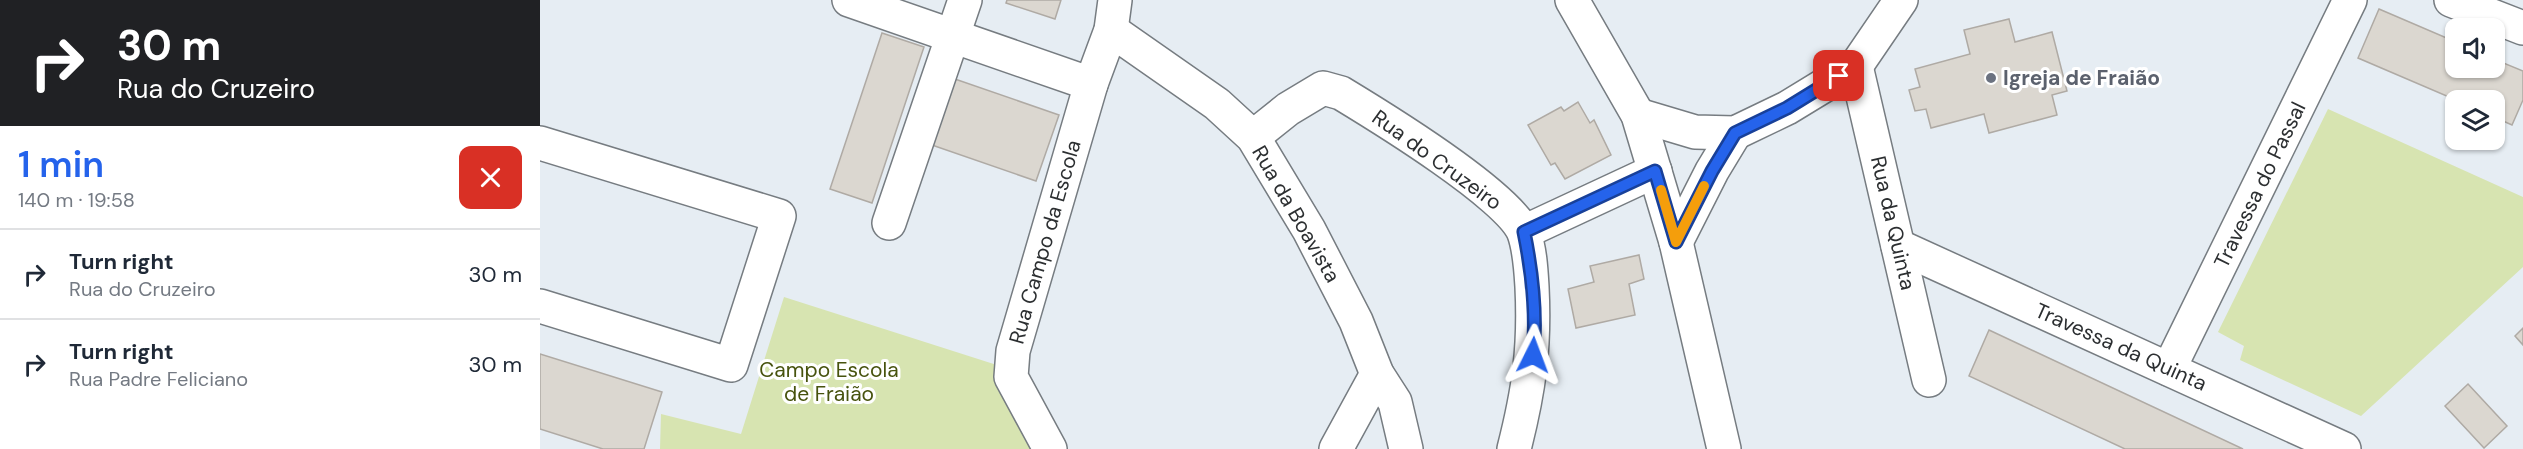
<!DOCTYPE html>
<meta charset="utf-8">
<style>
body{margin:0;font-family:"DM Sans",sans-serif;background:#f2f2f3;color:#1f2937;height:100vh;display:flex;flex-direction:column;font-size:22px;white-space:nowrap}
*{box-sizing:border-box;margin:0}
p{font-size:20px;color:#747a83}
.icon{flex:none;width:33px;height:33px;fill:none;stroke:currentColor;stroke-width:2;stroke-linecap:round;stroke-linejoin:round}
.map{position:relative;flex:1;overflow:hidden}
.details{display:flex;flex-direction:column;background:#fff;width:540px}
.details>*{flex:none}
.top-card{background:#202124;color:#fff;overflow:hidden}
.controls{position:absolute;left:1905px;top:18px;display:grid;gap:12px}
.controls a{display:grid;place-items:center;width:60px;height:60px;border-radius:12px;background:#fff;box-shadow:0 2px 4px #0004;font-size:30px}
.pin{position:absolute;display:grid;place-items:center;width:51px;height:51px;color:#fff;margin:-26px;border-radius:12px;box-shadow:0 3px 9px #0006}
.me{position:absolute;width:66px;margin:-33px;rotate:3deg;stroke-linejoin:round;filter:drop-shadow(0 0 4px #0008)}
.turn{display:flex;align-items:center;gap:21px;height:126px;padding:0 18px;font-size:27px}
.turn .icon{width:78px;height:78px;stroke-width:2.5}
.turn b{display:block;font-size:42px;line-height:51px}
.round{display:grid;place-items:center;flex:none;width:63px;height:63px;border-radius:12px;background:#f2f2f3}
.head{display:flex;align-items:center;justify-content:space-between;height:102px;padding:0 18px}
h1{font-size:36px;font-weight:600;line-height:45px;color:#2563eb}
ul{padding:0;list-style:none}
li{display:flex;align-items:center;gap:18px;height:90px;padding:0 18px;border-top:2px solid #e0e1e3}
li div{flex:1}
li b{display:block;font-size:22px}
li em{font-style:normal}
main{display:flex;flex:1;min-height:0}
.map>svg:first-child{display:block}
</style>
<main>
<section class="details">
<div class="top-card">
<div class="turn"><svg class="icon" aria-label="right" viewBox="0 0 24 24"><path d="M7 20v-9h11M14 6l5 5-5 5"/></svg><div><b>30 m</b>Rua do Cruzeiro</div></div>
</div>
<div class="head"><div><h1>1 min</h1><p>140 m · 19:58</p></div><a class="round" style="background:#d93025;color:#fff"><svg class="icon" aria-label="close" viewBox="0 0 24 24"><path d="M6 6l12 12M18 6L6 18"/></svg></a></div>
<ul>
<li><svg class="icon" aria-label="right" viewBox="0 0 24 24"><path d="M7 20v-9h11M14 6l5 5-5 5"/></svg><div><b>Turn right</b><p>Rua do Cruzeiro</p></div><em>30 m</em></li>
<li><svg class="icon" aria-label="right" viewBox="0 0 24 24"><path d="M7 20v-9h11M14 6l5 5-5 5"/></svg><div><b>Turn right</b><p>Rua Padre Feliciano</p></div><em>30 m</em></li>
</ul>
</section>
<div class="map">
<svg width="1983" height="449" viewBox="0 0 1983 449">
<rect width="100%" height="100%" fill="#e6edf3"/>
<!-- green -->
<g fill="#d7e4b1">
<polygon points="1788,109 1983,197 1983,267 1821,416 1700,360 1704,346 1678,332"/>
<polygon points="244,297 460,366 500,449 120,449 121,414 201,434"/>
</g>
<!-- building -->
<g fill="#dbd7d0" stroke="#afaaa4" stroke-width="1.5">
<polygon points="467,0 521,0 515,19 466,3"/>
<polygon points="1839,9 1916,42 1916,68 1954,68 1954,59 1983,71 1983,100 1972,125 1954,117 1954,100 1916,100 1818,58"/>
<polygon points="1469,19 1475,42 1512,32 1527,91 1512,95 1517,115 1449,133 1444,114 1391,128 1386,109 1375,111 1369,90 1380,87 1375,69 1430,54 1424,30"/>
<polygon points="342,33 384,47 332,203 290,189"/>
<polygon points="412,78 519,115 496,181 389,144"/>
<polygon points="1038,102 1050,123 1054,120 1071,155 1025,179 1015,163 1011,165 988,125 1021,107 1024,111"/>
<polygon points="1099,255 1104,279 1089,284 1095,315 1036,328 1028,289 1054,282 1050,266"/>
<polygon points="1983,328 1983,345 1975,336"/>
<polygon points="1449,330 1703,449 1585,449 1429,376"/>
<polygon points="0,354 122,392 104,449 63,449 0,429"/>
<polygon points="1928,384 1967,426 1944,448 1905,406"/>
</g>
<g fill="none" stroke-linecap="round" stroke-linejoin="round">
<defs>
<g id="minor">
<polyline points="309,0 551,84"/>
<polyline points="1032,0 1098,115 1136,242 1184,449"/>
<polyline points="1911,0 1983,28"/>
<polyline points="571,30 677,104 713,137 769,230 816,321 837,374 855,402 866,449"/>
<polyline points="1316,66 1389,380"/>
<polyline points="1098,115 1155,132 1195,133 1247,108 1316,66 1361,0"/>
<path d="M713,137L748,109L783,88L801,93C839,116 970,196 984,233C990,250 991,270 992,287C995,348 989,390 974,449"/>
<polyline points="0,143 239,216 191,365 0,306"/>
<polyline points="349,223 425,0"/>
<polyline points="984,232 1115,171"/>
<polyline points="1136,242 1172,171 1195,133"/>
<polyline points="1358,246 1804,449"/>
<polyline points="1629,369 1810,0"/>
<polyline points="510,449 471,377 473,351 551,84 571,30 575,0"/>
<polyline points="796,449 837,374"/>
</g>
</defs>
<!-- minor casing -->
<use href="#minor" stroke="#767c81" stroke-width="36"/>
<!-- minor -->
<use href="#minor" stroke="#fff" stroke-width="33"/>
</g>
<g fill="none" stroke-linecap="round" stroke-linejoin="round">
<defs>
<path id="route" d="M993,355C997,314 992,271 984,232L1115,171L1136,242L1172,171L1195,133L1247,108L1299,76"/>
</defs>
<!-- route casing -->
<use href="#route" stroke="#184099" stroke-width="15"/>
<!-- route -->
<use href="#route" stroke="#2563eb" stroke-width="10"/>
<!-- slow -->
<polyline stroke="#f59e0b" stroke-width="10" points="1121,190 1136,242 1164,186"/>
</g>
<!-- markers -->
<circle fill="#6b7280" stroke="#fff" stroke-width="2" cx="1451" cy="78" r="6"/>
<g text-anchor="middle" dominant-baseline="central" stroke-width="6" stroke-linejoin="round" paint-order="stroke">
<!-- worship labels -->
<g font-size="21" font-weight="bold" fill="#5b616d" stroke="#fff" text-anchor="start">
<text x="1463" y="78">Igreja de Fraião</text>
</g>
<!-- street labels -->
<g font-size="21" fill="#2c2f31" stroke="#fff">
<text transform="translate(897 160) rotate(36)">Rua do Cruzeiro</text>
<text transform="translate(1720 185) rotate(-64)">Travessa do Passal</text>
<text transform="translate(756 214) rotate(60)">Rua da Boavista</text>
<text transform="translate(1353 223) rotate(77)">Rua da Quinta</text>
<text transform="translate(505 242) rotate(-74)">Rua Campo da Escola</text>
<text transform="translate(1581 347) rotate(24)">Travessa da Quinta</text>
</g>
<!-- park labels -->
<g font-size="21" fill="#47530e" stroke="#fff">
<text x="289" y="370">Campo Escola<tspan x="289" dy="24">de Fraião</tspan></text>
</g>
</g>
</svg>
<div class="controls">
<a><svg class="icon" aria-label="sound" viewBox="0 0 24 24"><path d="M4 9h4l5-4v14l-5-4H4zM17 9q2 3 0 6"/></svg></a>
<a><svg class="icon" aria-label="layers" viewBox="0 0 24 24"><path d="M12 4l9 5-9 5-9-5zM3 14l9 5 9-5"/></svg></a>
</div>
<div class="pin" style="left:1299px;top:76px;background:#d93025"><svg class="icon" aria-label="arrive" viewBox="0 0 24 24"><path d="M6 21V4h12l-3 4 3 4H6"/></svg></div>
<svg class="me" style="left:993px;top:355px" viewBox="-20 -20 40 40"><path d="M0-17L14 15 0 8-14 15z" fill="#2563eb" stroke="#fff" stroke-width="4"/></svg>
</div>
</main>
